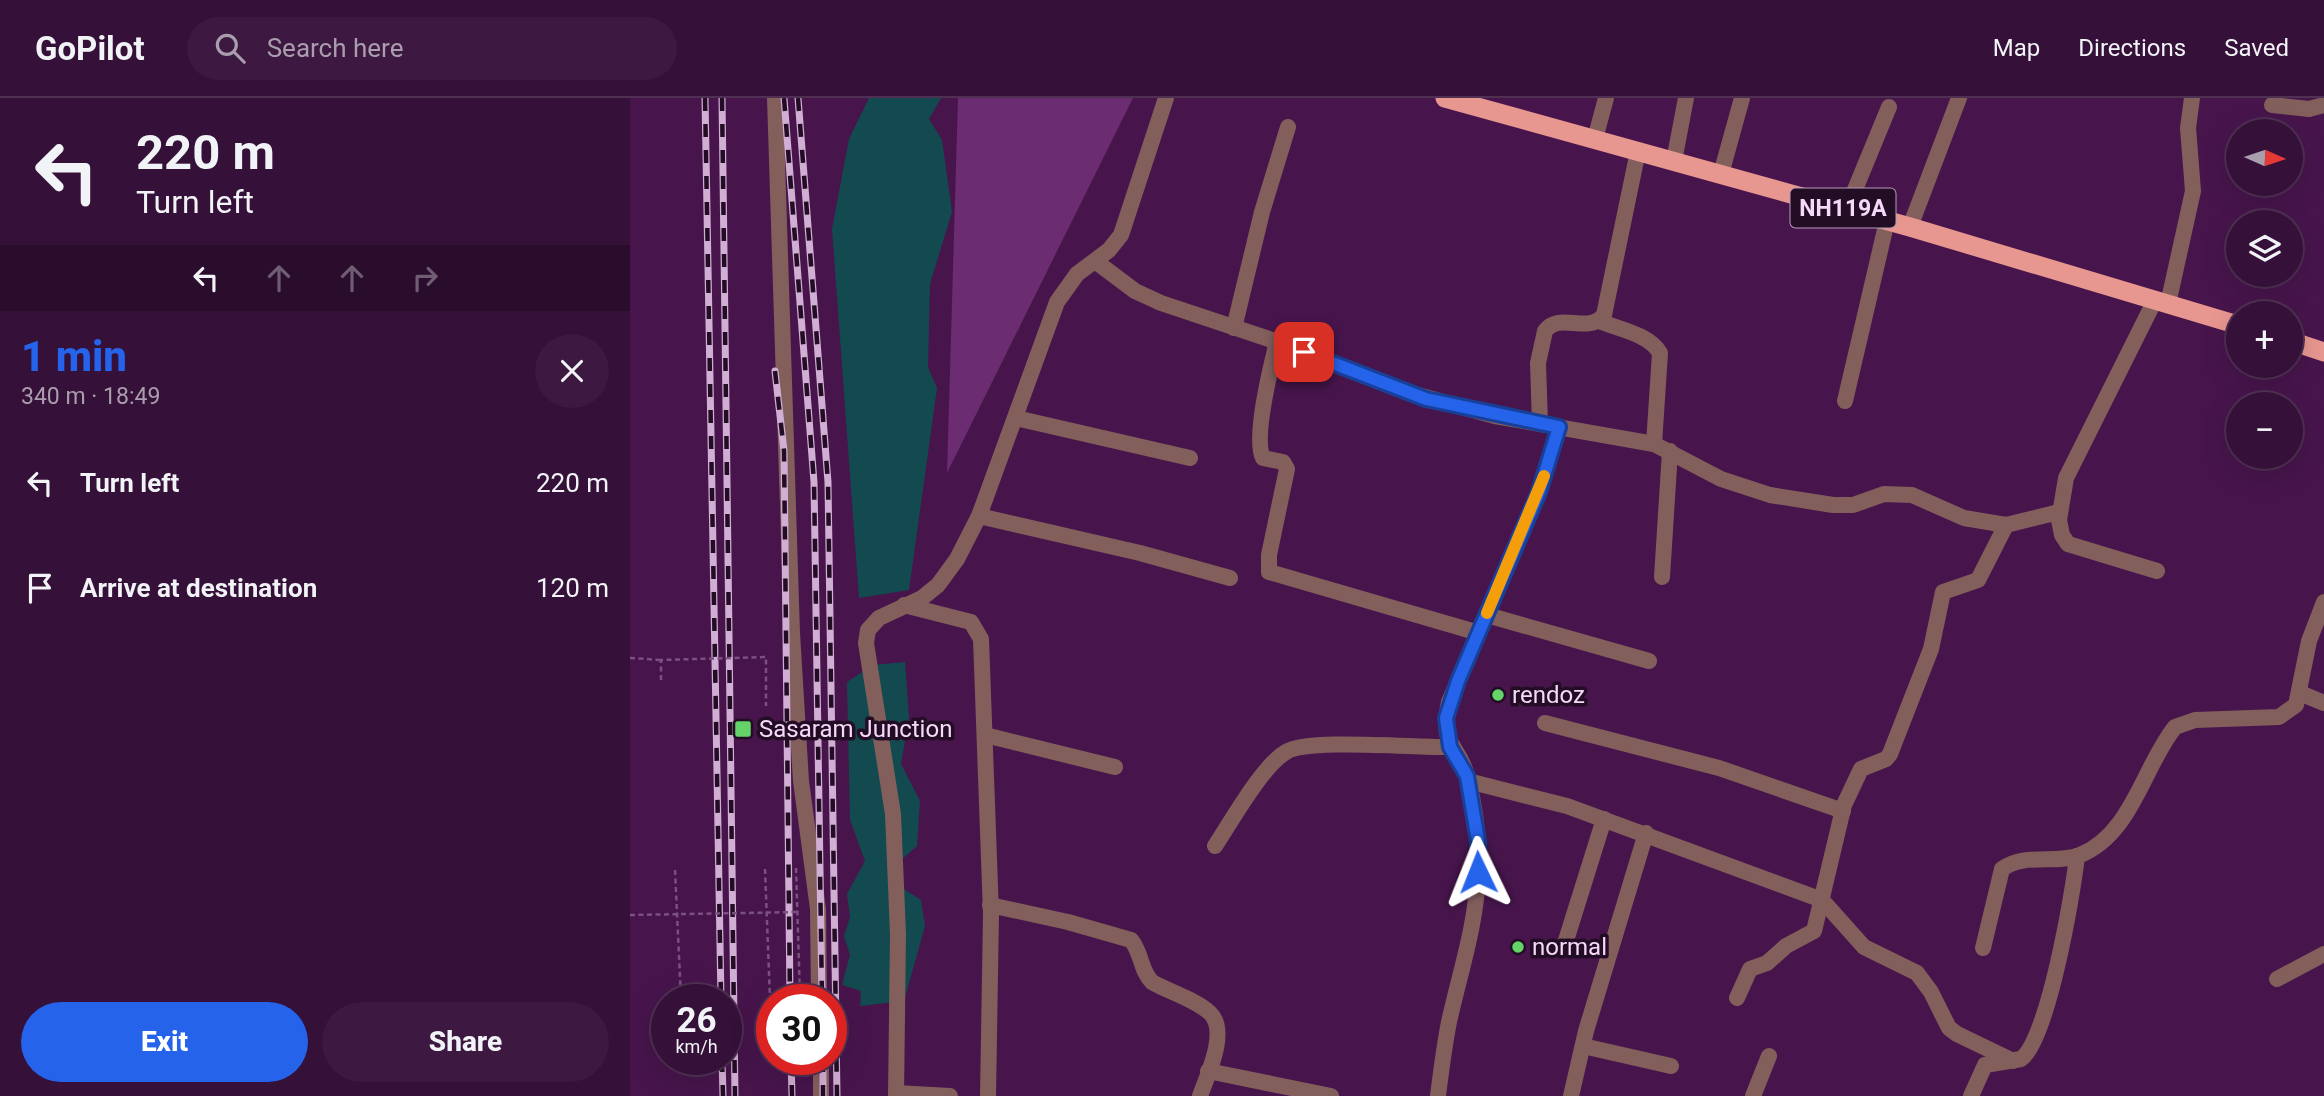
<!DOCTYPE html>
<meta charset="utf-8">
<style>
body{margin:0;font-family:Roboto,sans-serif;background:#3d1941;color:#f1f3f6;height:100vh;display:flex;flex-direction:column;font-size:26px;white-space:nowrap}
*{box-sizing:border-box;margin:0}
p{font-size:23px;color:#aa9dae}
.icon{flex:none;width:38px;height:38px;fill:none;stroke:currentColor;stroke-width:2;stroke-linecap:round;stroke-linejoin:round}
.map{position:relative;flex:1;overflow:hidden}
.sheet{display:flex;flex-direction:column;background:#351039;width:630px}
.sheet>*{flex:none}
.banner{background:#351039;color:#f1f3f6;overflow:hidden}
.needle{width:46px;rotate:93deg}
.buttons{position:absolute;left:1596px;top:21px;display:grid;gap:14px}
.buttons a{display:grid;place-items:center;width:77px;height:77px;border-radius:50%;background:#351039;box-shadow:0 7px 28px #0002,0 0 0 2px #4f3053;font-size:35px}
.speed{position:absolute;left:21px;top:886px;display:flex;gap:14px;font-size:35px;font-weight:700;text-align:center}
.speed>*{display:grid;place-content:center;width:91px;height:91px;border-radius:50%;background:#351039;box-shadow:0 7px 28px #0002,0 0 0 2px #4f3053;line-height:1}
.speed small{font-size:18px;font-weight:400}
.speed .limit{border:10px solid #d22;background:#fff;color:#111}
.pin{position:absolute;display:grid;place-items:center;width:60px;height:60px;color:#fff;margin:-30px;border-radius:14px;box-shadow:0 4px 10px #0006}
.me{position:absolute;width:77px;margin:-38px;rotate:358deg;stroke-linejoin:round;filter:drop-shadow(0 0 5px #0008)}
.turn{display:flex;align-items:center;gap:24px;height:147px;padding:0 21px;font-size:32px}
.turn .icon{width:91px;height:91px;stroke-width:2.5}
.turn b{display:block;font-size:49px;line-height:60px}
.lanes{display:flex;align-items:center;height:66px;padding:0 21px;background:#0003;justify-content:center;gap:35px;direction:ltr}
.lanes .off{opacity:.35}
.round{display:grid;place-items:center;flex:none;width:74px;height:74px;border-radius:37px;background:#3d1941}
.summary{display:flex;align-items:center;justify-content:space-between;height:119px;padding:0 21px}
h1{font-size:42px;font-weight:800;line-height:52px;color:#2563eb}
.action{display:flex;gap:14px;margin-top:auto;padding:14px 21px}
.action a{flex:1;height:80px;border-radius:42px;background:#2563eb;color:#fff;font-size:28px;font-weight:800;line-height:80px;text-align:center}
.action a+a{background:#3d1941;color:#f1f3f6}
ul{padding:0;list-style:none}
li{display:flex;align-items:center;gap:21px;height:105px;padding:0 21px}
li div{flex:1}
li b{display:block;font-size:26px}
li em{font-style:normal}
header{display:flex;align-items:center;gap:42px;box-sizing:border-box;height:98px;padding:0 35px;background:#351039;border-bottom:2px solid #4f3053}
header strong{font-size:33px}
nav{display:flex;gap:38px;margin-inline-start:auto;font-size:24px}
.search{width:490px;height:63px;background:#3d1941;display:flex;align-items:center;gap:18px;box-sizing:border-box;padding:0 24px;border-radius:38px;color:#aa9dae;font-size:26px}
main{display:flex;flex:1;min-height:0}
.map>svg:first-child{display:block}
</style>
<header>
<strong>GoPilot</strong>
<div class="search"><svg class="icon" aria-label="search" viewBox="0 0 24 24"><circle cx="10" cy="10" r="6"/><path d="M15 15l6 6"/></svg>Search here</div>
<nav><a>Map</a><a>Directions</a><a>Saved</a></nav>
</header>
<main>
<section class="sheet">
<div class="banner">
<div class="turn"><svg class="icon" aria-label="left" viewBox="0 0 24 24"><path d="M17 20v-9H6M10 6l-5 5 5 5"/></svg><div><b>220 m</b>Turn left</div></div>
<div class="lanes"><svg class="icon" aria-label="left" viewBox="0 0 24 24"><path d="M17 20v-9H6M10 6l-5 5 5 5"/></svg><svg class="icon off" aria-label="ahead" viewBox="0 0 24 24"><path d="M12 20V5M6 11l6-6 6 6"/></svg><svg class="icon off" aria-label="ahead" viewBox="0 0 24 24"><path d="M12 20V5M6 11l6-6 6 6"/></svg><svg class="icon off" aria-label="right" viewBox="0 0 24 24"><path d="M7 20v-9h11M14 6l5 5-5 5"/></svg></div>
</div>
<div class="summary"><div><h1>1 min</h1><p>340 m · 18:49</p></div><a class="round"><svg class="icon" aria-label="close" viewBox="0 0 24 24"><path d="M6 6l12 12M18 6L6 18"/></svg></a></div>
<ul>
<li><svg class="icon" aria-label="left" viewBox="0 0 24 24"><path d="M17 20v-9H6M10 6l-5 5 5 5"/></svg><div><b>Turn left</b></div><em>220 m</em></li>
<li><svg class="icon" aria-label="arrive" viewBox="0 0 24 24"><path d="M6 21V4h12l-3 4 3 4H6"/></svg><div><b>Arrive at destination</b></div><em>120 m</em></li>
</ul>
<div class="action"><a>Exit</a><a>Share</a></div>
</section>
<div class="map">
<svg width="1694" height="998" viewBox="0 0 1694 998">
<rect width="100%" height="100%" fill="#47154c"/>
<!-- green -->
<polygon fill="#6c2c71" points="328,0 503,0 317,375"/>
<!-- water -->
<g fill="#124a4f">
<polygon points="239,0 311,0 299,21 312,42 322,114 300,186 298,269 307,290 279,492 229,500 202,131 219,41"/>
<polygon points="275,564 279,620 271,666 290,703 287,748 269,764 263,784 291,802 295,828 274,903 230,908 231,893 212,887 220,857 214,838 220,819 217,796 235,763 220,722 217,584 243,567"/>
</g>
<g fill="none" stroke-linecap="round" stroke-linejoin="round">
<!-- path -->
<g stroke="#7c5080" stroke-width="2.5" stroke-dasharray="5 3.5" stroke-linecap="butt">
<polyline points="94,178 101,719"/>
<polyline points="0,560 31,562"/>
<polyline points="101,719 104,906"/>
<polyline points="166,770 170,899"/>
<polyline points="135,771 140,901"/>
<polyline points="45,772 51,901"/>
</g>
<!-- minor -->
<g stroke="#835f5c" stroke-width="16">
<polyline points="145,0 162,535 171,683 188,811 189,901"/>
<polyline points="1642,7 1679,11 1694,7"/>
<polyline points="965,41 976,0"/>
<polyline points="1044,63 1056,0"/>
<polyline points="1091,76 1112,0"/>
<polyline points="1217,111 1259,9"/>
<polyline points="1280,129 1329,0"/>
<polyline points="465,163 505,193 531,205 654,246 773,293 865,318 1024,346 1091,381 1140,397 1203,407 1223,407 1254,396 1282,397 1334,420 1376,427 1429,414"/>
<polyline points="1525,202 1436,380 1429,422 1432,437 1438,446 1527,473"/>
<polyline points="1538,206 1563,93 1558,30 1562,0"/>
<path d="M969,223C988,231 1019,236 1030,255L1024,346"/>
<polyline points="604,230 632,114 658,29"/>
<path d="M647,244C641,268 623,340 633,360L653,364L657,371L639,457V474L849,535"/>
<polyline points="1215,303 1257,123"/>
<polyline points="386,320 560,360"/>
<path d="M910,326L908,265L915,233C930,213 958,237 974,217L1008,53"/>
<polyline points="349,418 510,455 600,480"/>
<polyline points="1032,479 1040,353"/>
<polyline points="274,507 341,524 351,541 361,816 358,998"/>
<polyline points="857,517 1019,563"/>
<polyline points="1670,595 1694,605"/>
<polyline points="915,625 1089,670 1213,713"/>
<polyline points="355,637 485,669"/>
<polyline points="838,683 937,708 1192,802 1234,849 1287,875 1301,894 1319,930 1327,936 1383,963"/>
<path d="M585,748C601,724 632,668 656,654C677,640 788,650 820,649"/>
<path d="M360,807L438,824L501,842C512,855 510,872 522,884C539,894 565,901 580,915C599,933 577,978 570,998"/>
<path d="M1353,850L1372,771C1395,754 1425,767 1450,757C1502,736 1513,669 1545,629L1565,622L1649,619L1666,607L1679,543L1694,504"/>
<polyline points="933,852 974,721"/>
<polyline points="1647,881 1694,856"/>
<polyline points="1107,900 1120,871 1137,865 1156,848 1184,833 1214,707 1231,671 1256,661 1260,656 1301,551 1313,494 1348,482 1376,427"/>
<polyline points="953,948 1041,968"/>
<polyline points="191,961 191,998"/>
<polyline points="578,973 701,998"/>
<polyline points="266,995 320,998"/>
<polyline points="266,998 268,836 263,716 236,545 238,532 249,520 292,500 308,487 327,461 349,418 427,204 447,176 479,152 491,137 536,0"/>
<path d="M808,998C811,974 814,949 819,924C830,874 847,825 848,773C849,743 845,707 837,678C828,643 809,650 819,604L909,394L929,329"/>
<polyline points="941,998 956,933 1016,735"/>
<polyline points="1123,998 1139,958"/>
<path d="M1341,998L1355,967L1391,961C1418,942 1443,795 1447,758"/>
</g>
<!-- trunk -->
<g stroke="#e89690" stroke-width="19">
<polyline points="815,0 1280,129 1608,227"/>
<polyline points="1661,243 1694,254"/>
</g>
<defs>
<g id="rail">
<polyline points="75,0 91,901"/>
<polyline points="92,0 105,998"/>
<polyline points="154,0 184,384 192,901"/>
<polyline points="168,0 198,384 207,998"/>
<polyline points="145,273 154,353 160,901"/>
<polyline points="92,961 93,998"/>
<polyline points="161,961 162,998"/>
<polyline points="193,961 193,998"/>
</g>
</defs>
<!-- rail casing -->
<use href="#rail" stroke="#d1aed3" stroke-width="7"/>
<!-- rail -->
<use href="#rail" stroke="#220d24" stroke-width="4.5" stroke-dasharray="13" stroke-linecap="butt"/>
<!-- path-bridge -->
<g stroke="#7c5080" stroke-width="2.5" stroke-dasharray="5 3.5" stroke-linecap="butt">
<polyline points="31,582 31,562 136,559 136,608"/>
<polyline points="0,817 168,814"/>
</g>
</g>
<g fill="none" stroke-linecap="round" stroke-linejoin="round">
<defs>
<polyline id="route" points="674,254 796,301 929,329 909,394 828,583 816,620 820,649 837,678 848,743 848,774"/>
</defs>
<!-- route casing -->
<use href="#route" stroke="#184099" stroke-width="18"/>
<!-- route -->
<use href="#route" stroke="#2563eb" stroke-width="12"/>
<!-- slow -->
<polyline stroke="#f59e0b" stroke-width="12" points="857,515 914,378"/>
</g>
<!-- markers -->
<g fill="#64d468" stroke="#220d24" stroke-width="2.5">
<circle cx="868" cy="597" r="7"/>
<rect x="104" y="622" width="18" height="18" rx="3.5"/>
<circle cx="888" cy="849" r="7"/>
</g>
<g text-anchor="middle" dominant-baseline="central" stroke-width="7" stroke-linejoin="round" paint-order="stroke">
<!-- shield labels -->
<rect fill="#220d24" stroke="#b69bb8" stroke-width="2" x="1160.5" y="90.5" width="105" height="39" rx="5"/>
<g font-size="23" font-weight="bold" fill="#f6d8f8">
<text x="1213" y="110">NH119A</text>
</g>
<!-- poi labels -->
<g font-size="24" fill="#f6d8f8" stroke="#220d24" text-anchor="start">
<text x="882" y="597">rendoz</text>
<text x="129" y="631">Sasaram Junction</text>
<text x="902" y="849">normal</text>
</g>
</g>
</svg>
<div class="buttons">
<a><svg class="needle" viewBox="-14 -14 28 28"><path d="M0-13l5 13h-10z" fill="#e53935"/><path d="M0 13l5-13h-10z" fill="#aa9dae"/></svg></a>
<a><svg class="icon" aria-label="layers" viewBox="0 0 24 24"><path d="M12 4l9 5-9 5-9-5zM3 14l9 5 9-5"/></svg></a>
<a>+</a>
<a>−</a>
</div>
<div class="speed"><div>26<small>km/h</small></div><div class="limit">30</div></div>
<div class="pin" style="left:674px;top:254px;background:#d93025"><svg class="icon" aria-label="arrive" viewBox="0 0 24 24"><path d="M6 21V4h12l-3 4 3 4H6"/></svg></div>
<svg class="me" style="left:848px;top:774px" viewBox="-20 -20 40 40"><path d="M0-17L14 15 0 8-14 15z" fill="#2563eb" stroke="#fff" stroke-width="4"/></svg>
</div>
</main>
